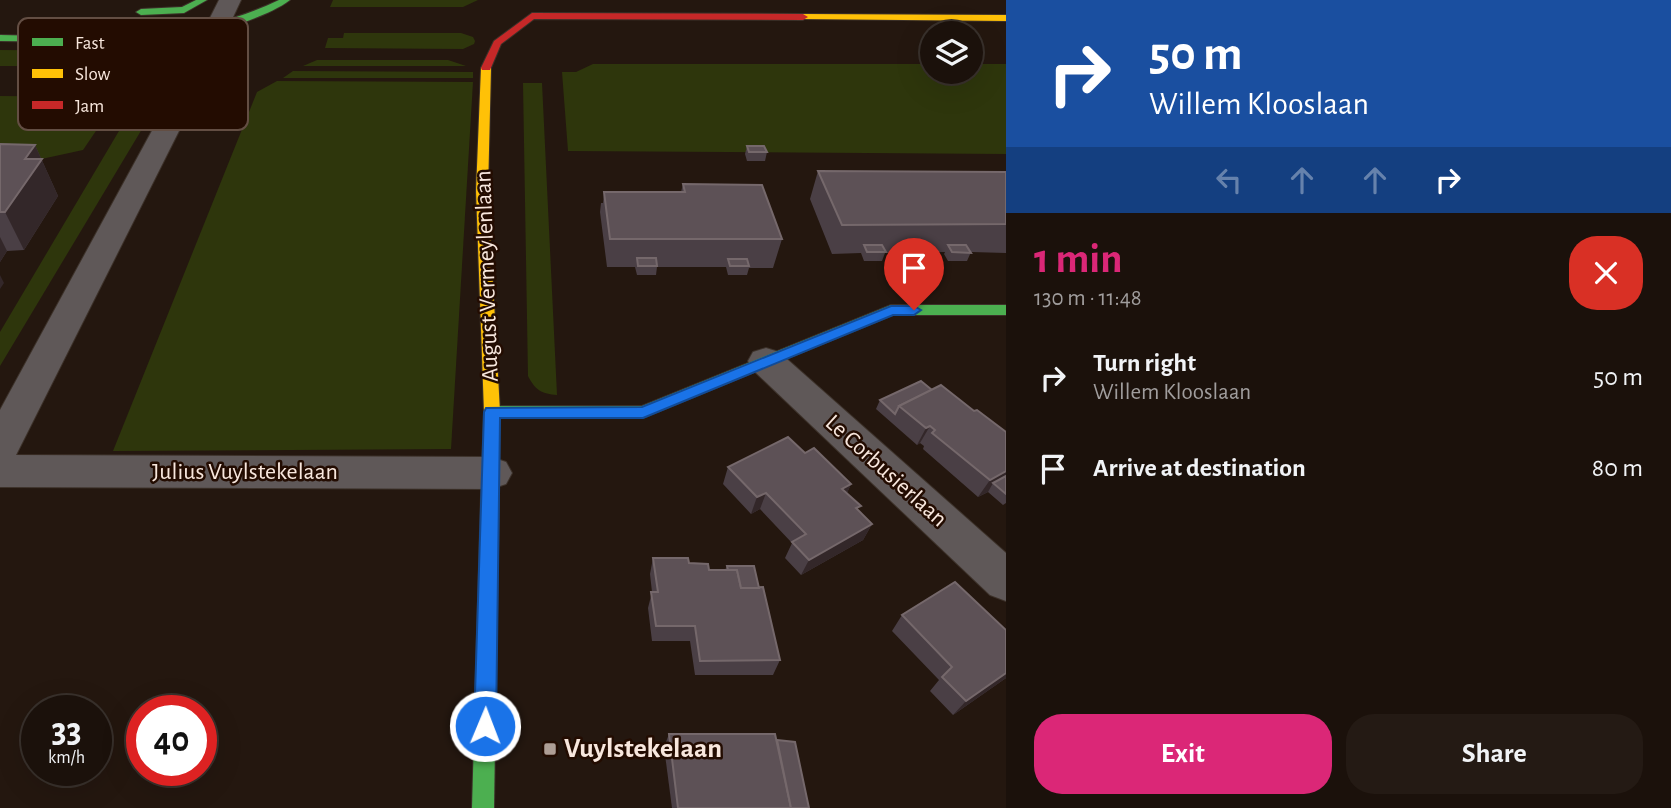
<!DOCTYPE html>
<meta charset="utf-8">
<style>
body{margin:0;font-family:"Alegreya Sans",sans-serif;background:#241a14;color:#f1f3f6;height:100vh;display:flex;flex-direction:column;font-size:26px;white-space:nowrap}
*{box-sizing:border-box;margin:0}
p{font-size:23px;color:#a09d9d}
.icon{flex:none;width:38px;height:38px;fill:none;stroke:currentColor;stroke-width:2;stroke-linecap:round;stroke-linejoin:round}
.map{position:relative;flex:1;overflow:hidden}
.panel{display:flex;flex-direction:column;background:#1b110b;width:665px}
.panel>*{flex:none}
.guide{background:#1a4fa0;color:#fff;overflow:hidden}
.controls{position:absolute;left:920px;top:21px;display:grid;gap:14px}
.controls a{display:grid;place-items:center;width:63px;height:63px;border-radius:50%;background:#1b110b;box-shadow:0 7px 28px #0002,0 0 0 2px #39312c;font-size:35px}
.speed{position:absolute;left:21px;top:695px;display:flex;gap:14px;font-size:35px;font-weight:700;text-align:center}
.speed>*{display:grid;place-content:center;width:91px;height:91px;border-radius:50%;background:#1b110b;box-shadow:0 7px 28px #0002,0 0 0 2px #39312c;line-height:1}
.speed small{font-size:18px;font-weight:400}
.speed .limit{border:10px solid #d22;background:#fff;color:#111}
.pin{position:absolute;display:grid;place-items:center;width:60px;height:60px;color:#fff;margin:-72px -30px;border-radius:50% 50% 50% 0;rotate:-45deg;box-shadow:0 0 7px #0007}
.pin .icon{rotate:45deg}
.me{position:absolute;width:77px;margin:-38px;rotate:1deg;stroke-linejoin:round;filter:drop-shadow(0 0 5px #0008)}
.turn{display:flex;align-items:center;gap:24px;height:147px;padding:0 28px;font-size:32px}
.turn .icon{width:91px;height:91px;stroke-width:2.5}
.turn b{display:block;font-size:49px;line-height:60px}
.lanes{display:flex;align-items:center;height:66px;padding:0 28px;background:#0003;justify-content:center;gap:35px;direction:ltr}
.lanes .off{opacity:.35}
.round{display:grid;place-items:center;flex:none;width:74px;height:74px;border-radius:28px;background:#241a14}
.head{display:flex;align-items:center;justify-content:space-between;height:119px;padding:0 28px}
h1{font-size:42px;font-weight:700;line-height:52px;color:#db2777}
.action{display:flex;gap:14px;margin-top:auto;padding:14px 28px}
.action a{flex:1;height:80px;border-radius:28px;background:#db2777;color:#fff;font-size:28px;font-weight:700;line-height:80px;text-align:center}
.action a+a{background:#241a14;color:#f1f3f6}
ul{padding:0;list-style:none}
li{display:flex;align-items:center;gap:21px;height:91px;padding:0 28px}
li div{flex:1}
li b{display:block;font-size:26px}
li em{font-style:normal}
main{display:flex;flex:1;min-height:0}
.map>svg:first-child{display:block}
</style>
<main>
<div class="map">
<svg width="1006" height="808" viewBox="0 0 1006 808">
<rect width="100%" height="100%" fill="#24170f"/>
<!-- green -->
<g fill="#2e360c">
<polygon points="333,0 478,0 463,7 330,7"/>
<polygon points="344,33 461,33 473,37 475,41 474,44 463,49 325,48 328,38 343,38"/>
<polygon points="0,50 117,51 122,53 122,58 118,62 103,66 0,66"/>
<polygon points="317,60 448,60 466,66 303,66"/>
<polygon points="593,64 933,64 933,72 971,72 971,64 1006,64 1006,154 568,151 562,72 576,72"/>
<polygon points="293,71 473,72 473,78 283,78"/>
<polygon points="277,81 473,82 451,449 113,451 257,92"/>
<path d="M523,83H542L557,395C542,394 535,390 528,376Z"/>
<polygon points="0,96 119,97 83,150 0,168"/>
<polygon points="132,109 154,109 0,366 0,332"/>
</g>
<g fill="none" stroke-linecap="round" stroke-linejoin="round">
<defs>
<g id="street">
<polygon points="219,0 241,0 192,105 16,455 491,457 506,462 512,473 506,484 491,489 0,487 0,410 166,105"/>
<polygon points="766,348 779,352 1006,553 1006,601 990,595 753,370 748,361 753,352"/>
</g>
<g id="fast">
<polygon points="196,0 207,0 184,13 141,15 136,12 141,9 182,7"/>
<path d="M279,0H290C277,10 258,17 242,23C163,48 81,42 0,41V35C100,37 186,44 279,0Z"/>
<polygon points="891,305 1006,305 1006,315 893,315 643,418 492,418 484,412 492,406 642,406"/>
<polygon points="490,488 496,490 499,495 494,808 472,808 481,495 484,490"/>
</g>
<g id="slow">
<polygon points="803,14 1006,15 1006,21 800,19 798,17"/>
<polygon points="486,65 491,68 488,191 500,412 499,495 496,500 490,502 484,500 481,495 484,412 476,191 481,68"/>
</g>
<polygon id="jam" points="532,13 803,14 808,17 803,20 534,19 501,44 490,70 482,70 481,68 494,41"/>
</defs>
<!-- street casing -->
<use href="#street" stroke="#3c3129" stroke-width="2"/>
<!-- fast casing -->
<use href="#fast" stroke="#3c3129" stroke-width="2"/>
<!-- slow casing -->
<use href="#slow" stroke="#3c3129" stroke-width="2"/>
<!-- jam casing -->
<use href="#jam" stroke="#3c3129" stroke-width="2"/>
<!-- street -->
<use href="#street" fill="#5f5858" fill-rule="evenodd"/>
<!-- fast -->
<use href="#fast" fill="#4caf50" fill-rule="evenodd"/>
<!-- slow -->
<use href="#slow" fill="#ffc107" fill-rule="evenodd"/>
<!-- jam -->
<use href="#jam" fill="#c62828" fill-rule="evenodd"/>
</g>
<!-- wall -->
<g fill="#4a3f45">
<polygon points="0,144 35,145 58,196 24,250 7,251 0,262"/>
<polygon points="747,146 767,152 765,161 747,161 745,154"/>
<polygon points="818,171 1006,172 1006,253 971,252 967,261 948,261 944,254 945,252 885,253 882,261 864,261 861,253 832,254 810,199"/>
<polygon points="683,184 782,239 773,268 749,268 747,275 728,275 726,267 657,267 656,275 637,275 635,267 607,267 600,212 601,203 603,203 604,192 681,192"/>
<polygon points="932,390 974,411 1006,432 1006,503 1003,505 988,492 978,497 923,449 924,446 920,443 917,445 876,409 880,400"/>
<polygon points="805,453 851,484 847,493 859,511 872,524 863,540 801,575 785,558 792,543 760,509 751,514 723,484 728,467"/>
<polygon points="653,558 689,563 709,570 725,570 727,566 759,588 780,660 773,675 695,675 690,641 652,641 648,608 652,592 650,574"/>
<polygon points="902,615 1006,630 1006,678 953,715 930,691 939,680 892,631"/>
<polygon points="669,734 777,740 809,808 672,808 664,747"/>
</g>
<!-- shaded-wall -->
<g fill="#332729">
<polygon points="35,145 58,196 24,250 5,212 25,159"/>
<polygon points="0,237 7,251 0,262"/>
<polygon points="0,275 4,283 0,289"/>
<polygon points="930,426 920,443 917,445 926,428"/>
<polygon points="1006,471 1006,481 993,483 988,492 978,497 990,480"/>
<polygon points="851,484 844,500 842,489"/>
<polygon points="766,493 760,509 751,514 757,497"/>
<polygon points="872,524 863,540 801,575 809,560"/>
<polygon points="1006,673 1006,678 953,715 966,701"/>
</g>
<!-- building -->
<g fill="#5d5156" stroke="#75686b" stroke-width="2">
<polygon points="0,144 35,145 25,159 42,159 5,212 0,212"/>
<polygon points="747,146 764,146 767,152 749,152"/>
<polygon points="818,171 1006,172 1006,224 842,225"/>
<polygon points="683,184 762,185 782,239 610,239 604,192 685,192"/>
<polygon points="864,245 882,245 886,252 867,252"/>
<polygon points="948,245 966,245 971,253 952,252"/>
<polygon points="637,258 656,258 657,266 638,266"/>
<polygon points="728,259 747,259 749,266 730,266"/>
<polygon points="921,381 932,390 899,406 895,414 880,400"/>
<polygon points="941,385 974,411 977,410 1006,432 1006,471 990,480 932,433 935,430 930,426 926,428 899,406"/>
<polygon points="788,437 805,453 814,448 851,484 842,489 861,506 856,508 872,524 809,560 792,542 806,534 766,493 757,497 728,467"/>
<polygon points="1006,476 1006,494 993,483"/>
<polygon points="653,558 688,558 689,563 708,564 709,570 737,570 741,588 763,587 780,660 700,661 695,626 656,626 651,592 658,592"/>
<polygon points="727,566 754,566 759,588 741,588 737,570 728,570"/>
<polygon points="955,582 1006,630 1006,673 966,701 942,677 952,667 902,615"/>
<polygon points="669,734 775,734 791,808 678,808"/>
<polygon points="777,740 795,742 809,808 791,808"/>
</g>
<!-- route -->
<polygon fill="#1a73e8" stroke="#114b97" stroke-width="2" points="891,306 914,306 921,310 914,315 893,315 643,418 500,418 496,726 493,734 485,737 477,734 474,726 484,412 486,408 642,407"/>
<!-- markers -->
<rect fill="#ae9e95" stroke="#230c01" stroke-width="2.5" x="543" y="742" width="14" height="14" rx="3.5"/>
<g text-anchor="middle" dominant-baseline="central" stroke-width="5" stroke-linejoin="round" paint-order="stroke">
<!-- street labels -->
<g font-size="24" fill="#f8e7dd" stroke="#230c01">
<text transform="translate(487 276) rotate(-92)">August Vermeylenlaan</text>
<text transform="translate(886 471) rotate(42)">Le Corbusierlaan</text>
<text x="245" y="472">Julius Vuylstekelaan</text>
</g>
<!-- near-poi labels -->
<g font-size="28" font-weight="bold" fill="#f8e7dd" stroke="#230c01" text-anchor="start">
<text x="564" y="749">Vuylstekelaan</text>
</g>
</g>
<!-- legend -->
<rect x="18" y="18" width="230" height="112" rx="10" fill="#230c01" stroke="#634e43" stroke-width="2"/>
<rect x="32" y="38" width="31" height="8" fill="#4caf50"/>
<rect x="32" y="69" width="31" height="9" fill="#ffc107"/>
<rect x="32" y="101" width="31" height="8" fill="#c62828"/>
<g font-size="19" fill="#f8e7dd">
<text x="75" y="49">Fast</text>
<text x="75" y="80">Slow</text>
<text x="75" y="112">Jam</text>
</g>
</svg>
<div class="controls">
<a><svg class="icon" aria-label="layers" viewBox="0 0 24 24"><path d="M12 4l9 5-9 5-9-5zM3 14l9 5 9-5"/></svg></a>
</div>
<div class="speed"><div>33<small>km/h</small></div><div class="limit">40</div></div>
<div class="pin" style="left:914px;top:310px;background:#d93025"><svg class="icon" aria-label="arrive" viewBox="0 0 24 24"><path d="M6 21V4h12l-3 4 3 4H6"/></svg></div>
<svg class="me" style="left:485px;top:726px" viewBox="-20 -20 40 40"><circle r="17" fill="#1a73e8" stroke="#fff" stroke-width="3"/><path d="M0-11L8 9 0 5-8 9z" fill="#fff"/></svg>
</div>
<section class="panel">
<div class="guide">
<div class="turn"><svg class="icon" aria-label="right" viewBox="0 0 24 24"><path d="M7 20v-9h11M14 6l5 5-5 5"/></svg><div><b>50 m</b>Willem Klooslaan</div></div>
<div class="lanes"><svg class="icon off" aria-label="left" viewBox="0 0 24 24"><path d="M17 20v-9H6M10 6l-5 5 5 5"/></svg><svg class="icon off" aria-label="ahead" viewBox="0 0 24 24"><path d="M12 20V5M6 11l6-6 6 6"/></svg><svg class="icon off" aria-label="ahead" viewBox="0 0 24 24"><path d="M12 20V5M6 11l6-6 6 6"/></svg><svg class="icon" aria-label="right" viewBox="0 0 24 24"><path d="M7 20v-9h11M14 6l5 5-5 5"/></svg></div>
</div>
<div class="head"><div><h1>1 min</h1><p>130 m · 11:48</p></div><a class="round" style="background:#d93025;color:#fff"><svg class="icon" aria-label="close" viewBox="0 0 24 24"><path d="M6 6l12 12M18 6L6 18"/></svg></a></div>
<ul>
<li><svg class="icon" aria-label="right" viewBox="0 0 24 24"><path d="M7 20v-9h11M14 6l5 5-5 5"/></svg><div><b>Turn right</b><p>Willem Klooslaan</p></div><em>50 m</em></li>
<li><svg class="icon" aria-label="arrive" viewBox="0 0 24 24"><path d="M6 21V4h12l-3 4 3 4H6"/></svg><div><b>Arrive at destination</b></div><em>80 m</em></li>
</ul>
<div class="action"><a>Exit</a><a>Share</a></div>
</section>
</main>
